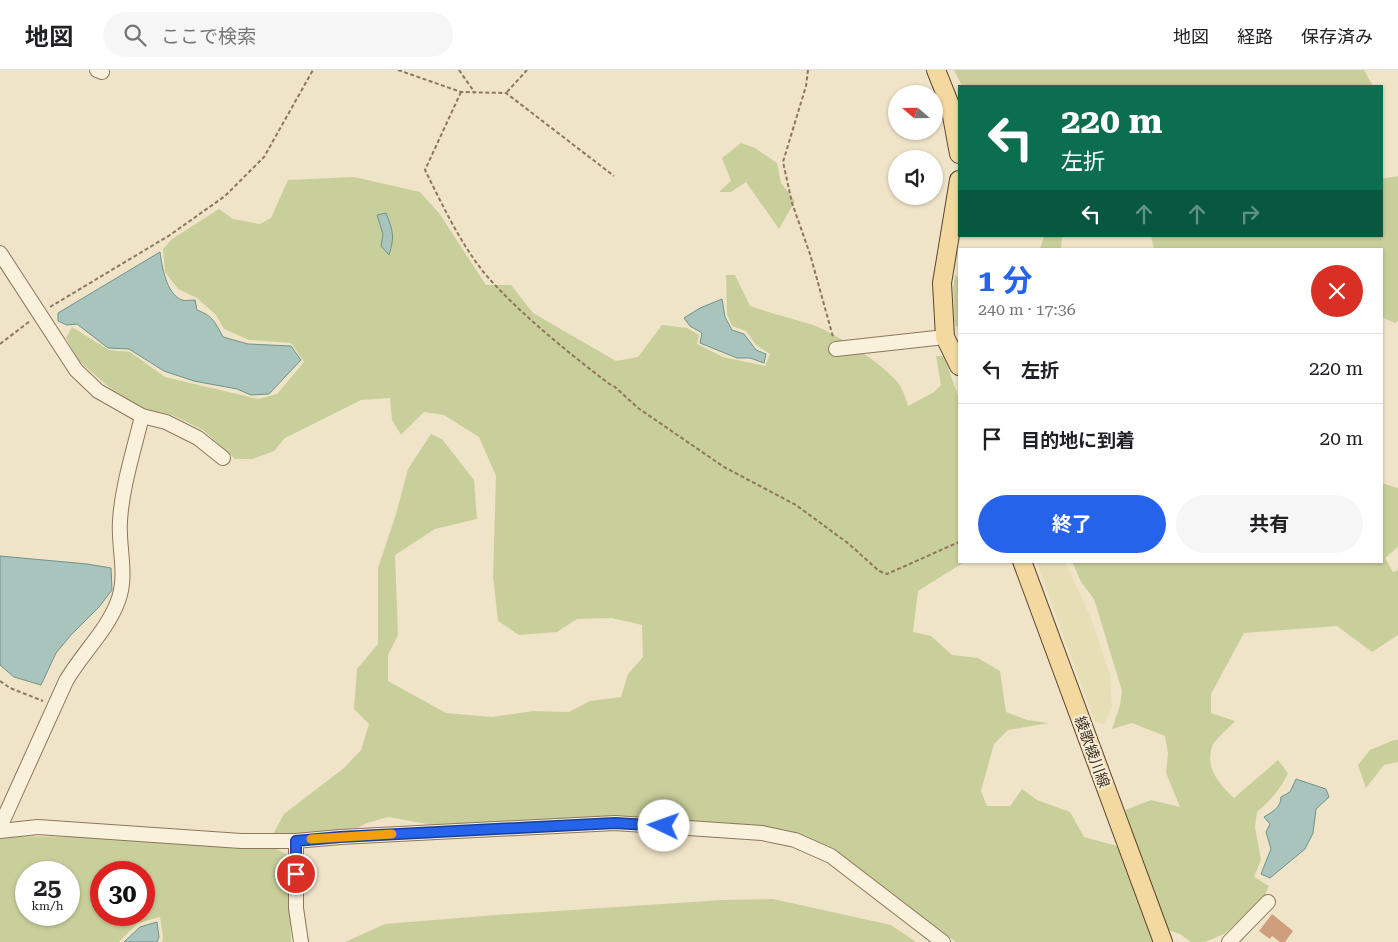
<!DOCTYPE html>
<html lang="ja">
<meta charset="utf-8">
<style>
body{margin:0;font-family:"Roboto Serif","Noto Sans JP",serif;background:#f6f6f6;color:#202124;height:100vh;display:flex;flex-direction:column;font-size:19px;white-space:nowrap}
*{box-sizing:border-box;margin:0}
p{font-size:16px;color:#757577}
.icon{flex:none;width:28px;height:28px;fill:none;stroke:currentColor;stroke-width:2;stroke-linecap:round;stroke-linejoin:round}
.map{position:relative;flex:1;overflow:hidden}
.panel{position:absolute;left:958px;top:178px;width:425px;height:315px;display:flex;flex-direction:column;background:#fff;border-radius:0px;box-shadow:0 1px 4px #0004}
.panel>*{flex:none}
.hud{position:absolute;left:958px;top:15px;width:425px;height:152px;border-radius:0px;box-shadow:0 1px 4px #0004;background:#0b6e4f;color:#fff;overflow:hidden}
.needle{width:32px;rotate:290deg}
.fabs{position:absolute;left:888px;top:15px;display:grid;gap:10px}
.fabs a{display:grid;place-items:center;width:55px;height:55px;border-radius:50%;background:#fff;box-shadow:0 1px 4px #0004;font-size:25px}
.speed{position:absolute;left:15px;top:791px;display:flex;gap:10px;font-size:25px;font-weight:700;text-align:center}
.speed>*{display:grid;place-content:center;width:65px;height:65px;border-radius:50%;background:#fff;box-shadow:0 1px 4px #0004;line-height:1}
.speed small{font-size:12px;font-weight:400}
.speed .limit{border:8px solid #d22;background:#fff;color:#111}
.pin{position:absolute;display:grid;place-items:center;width:42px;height:42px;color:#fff;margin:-21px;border:2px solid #fff;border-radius:50%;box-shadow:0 1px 5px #0007}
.me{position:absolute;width:55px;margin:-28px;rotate:273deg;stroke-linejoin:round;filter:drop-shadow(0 0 4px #0008)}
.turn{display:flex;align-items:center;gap:18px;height:105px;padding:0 20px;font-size:22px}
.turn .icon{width:65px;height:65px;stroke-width:2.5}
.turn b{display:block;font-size:35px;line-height:42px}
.lanes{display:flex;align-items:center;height:48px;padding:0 20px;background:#0003;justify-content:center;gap:25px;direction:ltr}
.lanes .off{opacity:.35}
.round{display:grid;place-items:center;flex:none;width:52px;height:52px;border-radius:26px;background:#f6f6f6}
.overview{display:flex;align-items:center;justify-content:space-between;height:85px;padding:0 20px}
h1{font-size:30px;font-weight:700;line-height:38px;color:#2563eb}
.button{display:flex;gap:10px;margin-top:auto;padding:10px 20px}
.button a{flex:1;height:58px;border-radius:30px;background:#2563eb;color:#fff;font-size:20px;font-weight:700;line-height:58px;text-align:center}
.button a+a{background:#f6f6f6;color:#202124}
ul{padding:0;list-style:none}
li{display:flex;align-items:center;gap:15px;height:70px;padding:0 20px;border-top:1px solid #e0e0e0}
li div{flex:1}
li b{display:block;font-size:19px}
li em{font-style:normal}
header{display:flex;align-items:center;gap:30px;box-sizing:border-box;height:70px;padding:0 25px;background:#fff;border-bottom:1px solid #e0e0e0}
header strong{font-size:24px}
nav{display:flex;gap:28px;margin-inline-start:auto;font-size:18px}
.search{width:350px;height:45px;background:#f6f6f6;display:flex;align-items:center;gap:12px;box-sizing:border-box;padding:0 18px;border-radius:28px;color:#757577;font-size:19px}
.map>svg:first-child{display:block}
</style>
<header>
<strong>地図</strong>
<div class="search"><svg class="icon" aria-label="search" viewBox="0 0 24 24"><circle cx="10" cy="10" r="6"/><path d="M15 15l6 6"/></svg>ここで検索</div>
<nav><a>地図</a><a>経路</a><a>保存済み</a></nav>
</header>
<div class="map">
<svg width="1398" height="872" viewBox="0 0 1398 872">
<rect width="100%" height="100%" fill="#f0e4c8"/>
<!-- farmland -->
<polygon fill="#e6deb5" points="1036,491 1063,491 1066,493 1090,546 1110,605 1112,638 1104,654 1095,652"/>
<!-- green -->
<g fill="#c9cf9b" fill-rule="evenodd">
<polygon points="954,0 1364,0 1373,16 962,16"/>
<polygon points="741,73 755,78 777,93 781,113 795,131 779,159 746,112 731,122 719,122 731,111 722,88"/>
<polygon points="1398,106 1398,251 1395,253 1381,247 1381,179 1154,179 1151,166 1381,166 1381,109"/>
<path d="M354,107L420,122L439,143L486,215H511L533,243L616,291L638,287L662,255L687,258L699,265L697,274L723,287L765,296L770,284L756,275L746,261L732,256L727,244L726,205H735L750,236C770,243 790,248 810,254C833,261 885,295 899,314C903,320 906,329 908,336L934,322L941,315L936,286H944L959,329V491H966L918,521L913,562L931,566L952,585L978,588L1000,601L1006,642L1027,650L1049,653L1008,660L994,674L981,721L987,736H1010L1022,719L1037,730L1070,742L1084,767L1121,777L1157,872H956L875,814L762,758L438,756L388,747L367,753L348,763L273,764L284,744L344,698L361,680L369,654L354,639L357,599L378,574V498L396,444L408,399L431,364L442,369L474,410L477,449L435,459L395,485L398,565L388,585V611L446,643L492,647L533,641L569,642L590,631L621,627L628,604L643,587L642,555L612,548L577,549L557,562L519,565L498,551L493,507L496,406L479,367L444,345L424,342L401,365L392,350L390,328L361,330L285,368L274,381L253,389H235L203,360L172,345L141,338L110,318L79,291L66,268L72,257L109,280L130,282L165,307L258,329L277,324L304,292L291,273L249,270L224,259L216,245L197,228L178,219L165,202L163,179L172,169L219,139L233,149L260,154L271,148L288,110Z"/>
<polygon points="1044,166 1062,166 1061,179 1040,179"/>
<polygon points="955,205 959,208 959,257 955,256 953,219"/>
<path d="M1381,413L1398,418V477L1385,488L1393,502L1398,500V565L1372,582L1337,556L1244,563L1211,624V643L1235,651C1230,657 1214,670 1212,677C1205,698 1219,714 1234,728L1278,690L1288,703C1281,719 1270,731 1257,742L1255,757L1261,790L1254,807L1269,816L1262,831L1224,864L1205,872H1191L1180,864L1165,859L1125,740L1151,730L1180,737L1166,703L1168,684L1165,666L1132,653L1112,659L1120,635L1122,621L1094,529L1081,512L1072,491H1381Z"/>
<polygon points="1394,670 1398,670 1398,692 1384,695 1366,718 1358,695 1370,680"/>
<path d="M0,766L170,768L275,778L289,786L291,872H162L163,867L160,847L138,853L119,872H0ZM26,802H69V845H26ZM101,802H144V845H101Z"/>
<polygon points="773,829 891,855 916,872 345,872 385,854 496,845 722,830"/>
</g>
<!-- water -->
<g fill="#a9c4bc" stroke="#6f938a">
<path d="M386,143C393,161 395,166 389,185L381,176L383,164L377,145Z"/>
<path d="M160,182C162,196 166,224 182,230C185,231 191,230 195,230L197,240C213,246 215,252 223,267L248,274L291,276L301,290L269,324L251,325L237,319L194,311L164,301L129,279L108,278L77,254L67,255L58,251V243Z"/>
<polygon points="722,229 725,247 732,260 744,264 756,280 766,284 764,293 750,288 737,288 700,273 702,263 690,256 684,248 700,238"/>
<polygon points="0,486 87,494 111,498 112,520 99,537 71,565 56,583 41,615 14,607 0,595"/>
<path d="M1296,709L1326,719L1329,727L1316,739L1313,763L1305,779L1270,808L1261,804L1271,779L1266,762L1270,754L1264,747C1272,742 1281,738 1281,727L1290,722Z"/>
<polygon points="157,852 159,867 157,872 124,872 140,857"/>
</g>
<!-- building -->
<polygon fill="#cf9f7d" points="1272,844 1293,861 1285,872 1280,872 1272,866 1270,869 1259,861"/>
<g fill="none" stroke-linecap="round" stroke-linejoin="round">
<defs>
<g id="minor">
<polyline points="97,0 102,2"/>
<polyline points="0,183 76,300 98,321 142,346 166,352 198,368 223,388"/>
<polyline points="836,279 945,267"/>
<path d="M0,757L66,611C82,583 107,561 118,531C128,505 118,477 120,451C122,416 134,380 142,346"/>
<polyline points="0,761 38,757 241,771 296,771 340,767 615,753 762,763 795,770 831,786 943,872"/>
<polyline points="296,771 296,838 301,872"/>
<polyline points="1229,872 1268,832"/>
</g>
<g id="major">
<polyline points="936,0 950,35 959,84"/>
<polyline points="959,110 942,213 945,267 959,296"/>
<polyline points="1022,491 1163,872"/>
</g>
</defs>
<!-- minor casing -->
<use href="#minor" stroke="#8d765c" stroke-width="16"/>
<!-- major casing -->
<use href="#major" stroke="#5b4430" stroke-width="20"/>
<!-- path -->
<g stroke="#8d765c" stroke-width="2" stroke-dasharray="4 2.5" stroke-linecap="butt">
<polyline points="398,0 461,22 506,23 614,106"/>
<polyline points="459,0 475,23"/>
<polyline points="808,0 806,16 783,92 792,133 810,184 833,267"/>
<path d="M461,22L425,100C444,138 465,184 495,215C529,251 569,283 608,313L615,317L638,338L724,397L796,435L849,474L879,501L887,504L959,472"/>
<polyline points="507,22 527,0"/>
<polyline points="50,237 170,165 225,126 264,87 313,0"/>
<polyline points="0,274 30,251"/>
<polyline points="0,611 10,618 43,631"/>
</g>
<!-- minor -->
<use href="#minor" stroke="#faf1dc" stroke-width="14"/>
<!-- major -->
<use href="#major" stroke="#f3d9a0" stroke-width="18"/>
</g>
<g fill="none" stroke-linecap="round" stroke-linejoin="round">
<defs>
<polyline id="route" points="296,804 296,771 340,767 615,753 664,756"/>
</defs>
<!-- route casing -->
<use href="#route" stroke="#184099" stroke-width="12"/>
<!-- route -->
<use href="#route" stroke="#2563eb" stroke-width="9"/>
<!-- slow -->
<polyline stroke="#f59e0b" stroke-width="9" points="311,769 392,764"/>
</g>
<g text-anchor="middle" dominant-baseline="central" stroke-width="4" stroke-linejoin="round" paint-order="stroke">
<!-- street labels -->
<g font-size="15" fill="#3d2e20" stroke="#f7eed8">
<text transform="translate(1092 682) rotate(70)">綾歌綾川線</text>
</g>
</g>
</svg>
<div class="fabs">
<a><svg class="needle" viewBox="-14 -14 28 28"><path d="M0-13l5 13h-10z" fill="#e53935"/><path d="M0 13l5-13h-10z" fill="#757577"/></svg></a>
<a><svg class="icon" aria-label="sound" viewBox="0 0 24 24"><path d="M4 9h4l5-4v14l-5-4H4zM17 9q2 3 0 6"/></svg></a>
</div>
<div class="speed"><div>25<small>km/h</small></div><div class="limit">30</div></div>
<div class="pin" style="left:296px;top:804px;background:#d93025"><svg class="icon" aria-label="arrive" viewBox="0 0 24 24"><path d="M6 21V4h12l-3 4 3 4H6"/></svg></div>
<svg class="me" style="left:664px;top:756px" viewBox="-20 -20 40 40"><circle r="19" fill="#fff"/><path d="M0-13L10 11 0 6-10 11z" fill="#2563eb"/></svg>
<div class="hud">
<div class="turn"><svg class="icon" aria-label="left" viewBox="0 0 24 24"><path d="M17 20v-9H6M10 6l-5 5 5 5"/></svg><div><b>220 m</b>左折</div></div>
<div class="lanes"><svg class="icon" aria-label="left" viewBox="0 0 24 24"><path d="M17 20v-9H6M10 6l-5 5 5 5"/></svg><svg class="icon off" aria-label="ahead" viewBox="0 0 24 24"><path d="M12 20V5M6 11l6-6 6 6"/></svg><svg class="icon off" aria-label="ahead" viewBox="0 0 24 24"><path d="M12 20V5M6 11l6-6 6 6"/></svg><svg class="icon off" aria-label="right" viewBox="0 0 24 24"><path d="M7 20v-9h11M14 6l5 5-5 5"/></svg></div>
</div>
<section class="panel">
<div class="overview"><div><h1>1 分</h1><p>240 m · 17:36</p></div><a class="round" style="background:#d93025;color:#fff"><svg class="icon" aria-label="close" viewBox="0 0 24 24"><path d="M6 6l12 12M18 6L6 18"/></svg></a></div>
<ul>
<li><svg class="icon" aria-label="left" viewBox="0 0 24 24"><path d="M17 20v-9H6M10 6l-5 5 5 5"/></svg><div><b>左折</b></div><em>220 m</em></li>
<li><svg class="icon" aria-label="arrive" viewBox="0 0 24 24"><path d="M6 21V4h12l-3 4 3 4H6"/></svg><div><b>目的地に到着</b></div><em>20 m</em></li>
</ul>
<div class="button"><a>終了</a><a>共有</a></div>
</section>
</div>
